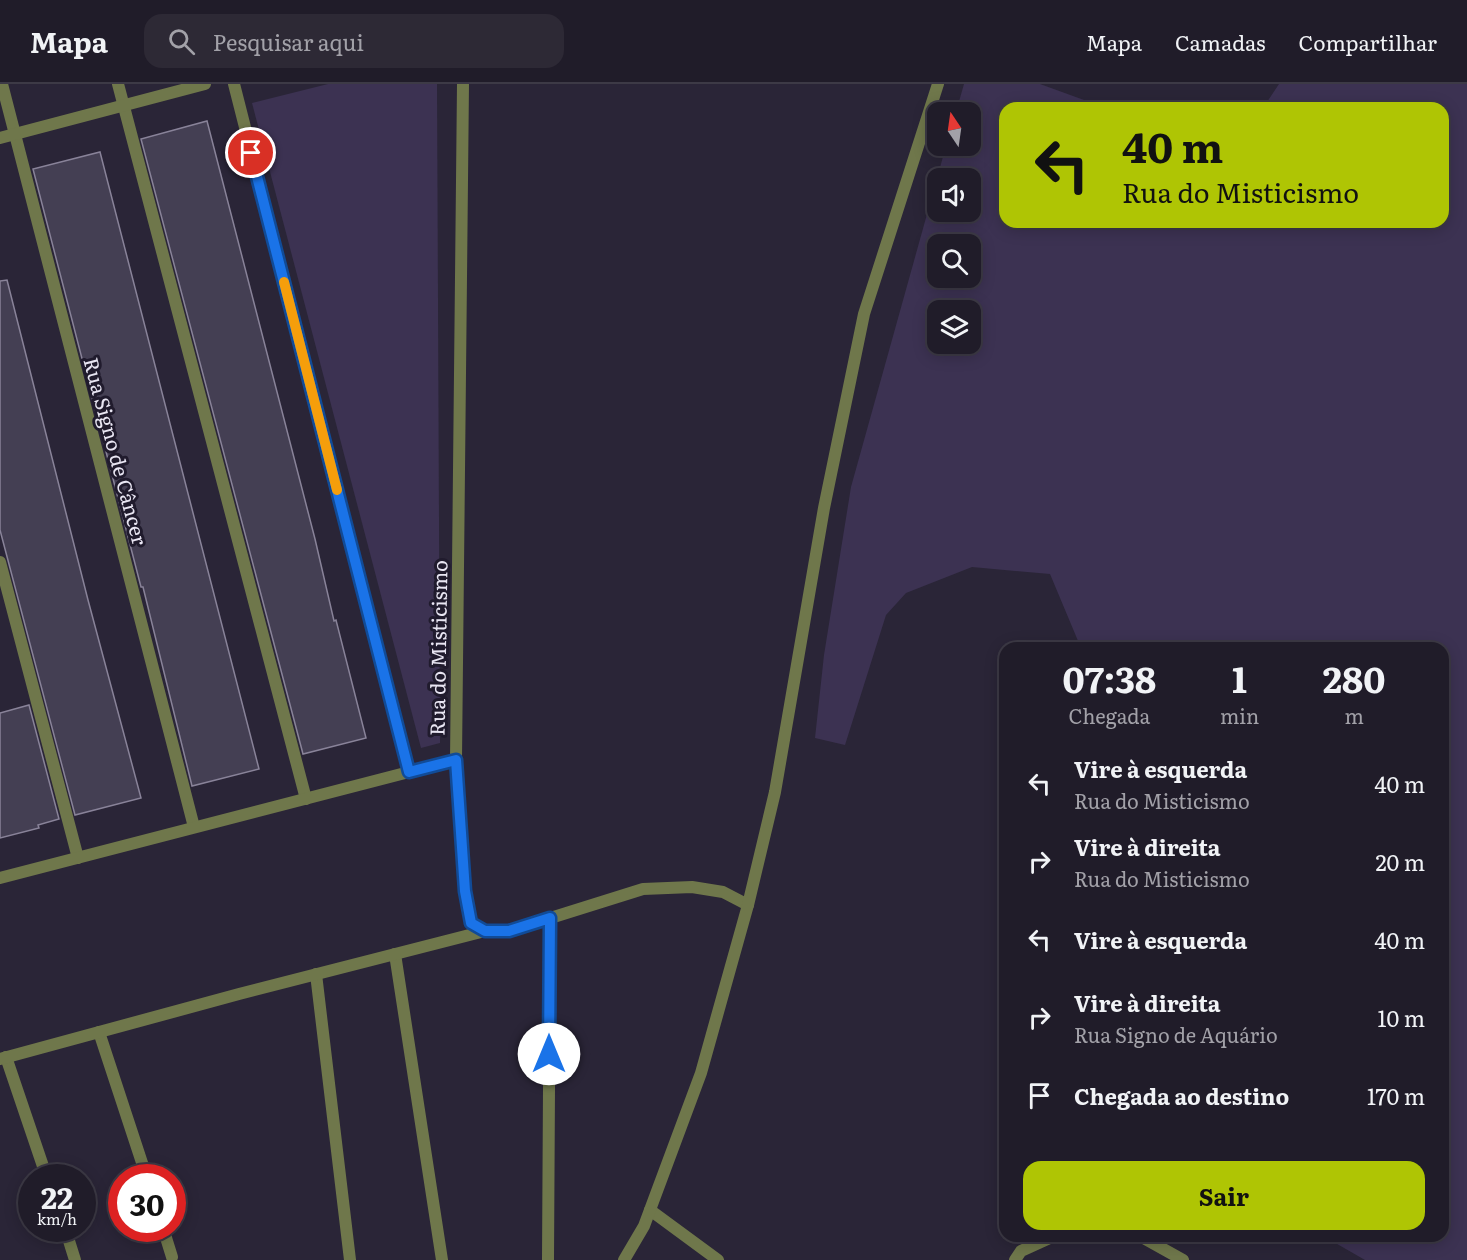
<!DOCTYPE html>
<html lang="pt">
<meta charset="utf-8">
<style>
body{margin:0;font-family:Literata,serif;background:#2d2935;color:#f1f3f6;height:100vh;display:flex;flex-direction:column;font-size:22px;white-space:nowrap}
*{box-sizing:border-box;margin:0}
p{font-size:20px;color:#a2a1a8}
.icon{flex:none;width:33px;height:33px;fill:none;stroke:currentColor;stroke-width:2;stroke-linecap:round;stroke-linejoin:round}
.map{position:relative;flex:1;overflow:hidden}
.details{position:absolute;left:999px;top:558px;width:450px;height:600px;display:flex;flex-direction:column;background:#201c29;border-radius:18px;box-shadow:0 3px 15px #0003,0 0 0 2px #3d3a46}
.details>*{flex:none}
.banner{position:absolute;left:999px;top:18px;width:450px;height:126px;border-radius:18px;box-shadow:0 3px 15px #0003,0 0 0 2px #3d3a46;background:#afc504;color:#111;overflow:hidden}
.needle{width:39px;rotate:347deg}
.tools{position:absolute;left:927px;top:18px;display:grid;gap:12px}
.tools a{display:grid;place-items:center;width:54px;height:54px;border-radius:12px;background:#201c29;box-shadow:0 3px 15px #0003,0 0 0 2px #3d3a46;font-size:30px}
.speed{position:absolute;left:18px;top:1080px;display:flex;gap:12px;font-size:30px;font-weight:700;text-align:center}
.speed>*{display:grid;place-content:center;width:78px;height:78px;border-radius:50%;background:#201c29;box-shadow:0 3px 15px #0003,0 0 0 2px #3d3a46;line-height:1}
.speed small{font-size:15px;font-weight:400}
.speed .limit{border:9px solid #d22;background:#fff;color:#111}
.pin{position:absolute;display:grid;place-items:center;width:51px;height:51px;color:#fff;margin:-26px;border:3px solid #fff;border-radius:50%;box-shadow:0 2px 6px #0007}
.me{position:absolute;width:66px;margin:-33px;rotate:0deg;stroke-linejoin:round;filter:drop-shadow(0 0 4px #0008)}
.turn{display:flex;align-items:center;gap:21px;height:126px;padding:0 24px;font-size:27px}
.turn .icon{width:78px;height:78px;stroke-width:2.5}
.turn b{display:block;font-size:42px;line-height:51px}
.eta{display:flex;justify-content:space-evenly;align-items:center;height:102px;text-align:center}
.eta b{font-size:36px;font-weight:700;line-height:42px}
.action{display:flex;gap:12px;margin-top:auto;padding:12px 24px}
.action a{flex:1;height:69px;border-radius:18px;background:#afc504;color:#111;font-size:24px;font-weight:700;line-height:69px;text-align:center}
ul{padding:0;list-style:none}
li{display:flex;align-items:center;gap:18px;height:78px;padding:0 24px}
li div{flex:1}
li b{display:block;font-size:22px}
li em{font-style:normal}
header{display:flex;align-items:center;gap:36px;box-sizing:border-box;height:84px;padding:0 30px;background:#201c29;border-bottom:2px solid #3d3a46}
header strong{font-size:28px}
nav{display:flex;gap:33px;margin-inline-start:auto;font-size:21px}
.search{width:420px;height:54px;background:#2d2935;display:flex;align-items:center;gap:15px;box-sizing:border-box;padding:0 21px;border-radius:18px;color:#a2a1a8;font-size:22px}
.map>svg:first-child{display:block}
</style>
<header>
<strong>Mapa</strong>
<div class="search"><svg class="icon" aria-label="search" viewBox="0 0 24 24"><circle cx="10" cy="10" r="6"/><path d="M15 15l6 6"/></svg>Pesquisar aqui</div>
<nav><a>Mapa</a><a>Camadas</a><a>Compartilhar</a></nav>
</header>
<div class="map">
<svg width="1467" height="1176" viewBox="0 0 1467 1176">
<rect width="100%" height="100%" fill="#2a2537"/>
<!-- green -->
<g fill="#3c3252" fill-rule="evenodd">
<polygon points="328,0 437,0 440,659 421,664 252,19"/>
<path d="M964,0H1040L1106,24H1005V138H1443V24H1263L1279,0H1467V1176H1365L1332,1157L1318,1152H1443V564H1081L1050,490L972,483L906,509L886,531L845,661L815,654L824,571L851,403L946,62H970V28H956ZM938,94H970V128H938ZM938,160H970V194H938ZM938,226H970V260H938Z"/>
</g>
<!-- building -->
<g fill="#443f53" stroke="#898399" stroke-width="1.5">
<polygon points="207,37 315,455 334,537 336,536 366,654 303,670 141,55"/>
<polygon points="100,68 259,685 192,702 143,503 141,503 33,85"/>
<polygon points="7,196 88,516 141,714 75,731 0,446 0,197"/>
<polygon points="29,621 59,735 38,741 39,744 0,754 0,629"/>
</g>
<g fill="none" stroke-linecap="round" stroke-linejoin="round">
<!-- service -->
<g stroke="#6f774b" stroke-width="12">
<polyline points="650,1126 718,1176"/>
<polyline points="1140,1152 1183,1176"/>
<polyline points="1015,1176 1021,1167 1054,1152"/>
</g>
<!-- minor -->
<g stroke="#6f774b" stroke-width="12">
<polyline points="2,0 194,743"/>
<polyline points="118,0 306,715"/>
<polyline points="234,0 409,688 456,676 465,807 471,839 485,847 509,847 643,805 692,803 723,808 748,821"/>
<polyline points="0,54 205,0"/>
<polyline points="0,478 78,774"/>
<polyline points="395,870 442,1176"/>
<polyline points="316,890 350,1176"/>
<polyline points="99,948 147,1094"/>
<polyline points="6,973 47,1094"/>
<polyline points="0,975 239,910 485,847"/>
<polyline points="65,1144 75,1176"/>
<polyline points="163,1144 172,1173"/>
<polyline points="548,1176 550,834"/>
<polyline points="624,1176 644,1142 701,989 748,821 775,708 824,424 864,230 938,0"/>
</g>
<!-- tertiary -->
<g stroke="#6f774b" stroke-width="12">
<polyline points="456,676 463,0"/>
<polyline points="0,794 409,688"/>
</g>
</g>
<g fill="none" stroke-linecap="round" stroke-linejoin="round">
<defs>
<polyline id="route" points="251,69 409,688 456,676 465,807 471,839 485,847 509,847 550,834 549,970"/>
</defs>
<!-- route casing -->
<use href="#route" stroke="#114b97" stroke-width="15"/>
<!-- route -->
<use href="#route" stroke="#1a73e8" stroke-width="10"/>
<!-- slow -->
<polyline stroke="#f59e0b" stroke-width="10" points="284,198 337,406"/>
</g>
<g text-anchor="middle" dominant-baseline="central" stroke-width="6" stroke-linejoin="round" paint-order="stroke">
<!-- street labels -->
<g font-size="20" fill="#e9e6f3" stroke="#201b2d">
<text transform="translate(117 367) rotate(75)">Rua Signo de Câncer</text>
<text transform="translate(437 564) rotate(-89)">Rua do Misticismo</text>
</g>
</g>
</svg>
<div class="tools">
<a><svg class="needle" viewBox="-14 -14 28 28"><path d="M0-13l5 13h-10z" fill="#e53935"/><path d="M0 13l5-13h-10z" fill="#a2a1a8"/></svg></a>
<a><svg class="icon" aria-label="sound" viewBox="0 0 24 24"><path d="M4 9h4l5-4v14l-5-4H4zM17 9q2 3 0 6"/></svg></a>
<a><svg class="icon" aria-label="search" viewBox="0 0 24 24"><circle cx="10" cy="10" r="6"/><path d="M15 15l6 6"/></svg></a>
<a><svg class="icon" aria-label="layers" viewBox="0 0 24 24"><path d="M12 4l9 5-9 5-9-5zM3 14l9 5 9-5"/></svg></a>
</div>
<div class="speed"><div>22<small>km/h</small></div><div class="limit">30</div></div>
<div class="pin" style="left:251px;top:69px;background:#d93025"><svg class="icon" aria-label="arrive" viewBox="0 0 24 24"><path d="M6 21V4h12l-3 4 3 4H6"/></svg></div>
<svg class="me" style="left:549px;top:970px" viewBox="-20 -20 40 40"><circle r="19" fill="#fff"/><path d="M0-13L10 11 0 6-10 11z" fill="#1a73e8"/></svg>
<div class="banner">
<div class="turn"><svg class="icon" aria-label="left" viewBox="0 0 24 24"><path d="M17 20v-9H6M10 6l-5 5 5 5"/></svg><div><b>40 m</b>Rua do Misticismo</div></div>
</div>
<section class="details">
<div class="eta">
<div><b>07:38</b><p>Chegada</p></div>
<div><b>1</b><p>min</p></div>
<div><b>280</b><p>m</p></div>
</div>
<ul>
<li><svg class="icon" aria-label="left" viewBox="0 0 24 24"><path d="M17 20v-9H6M10 6l-5 5 5 5"/></svg><div><b>Vire à esquerda</b><p>Rua do Misticismo</p></div><em>40 m</em></li>
<li><svg class="icon" aria-label="right" viewBox="0 0 24 24"><path d="M7 20v-9h11M14 6l5 5-5 5"/></svg><div><b>Vire à direita</b><p>Rua do Misticismo</p></div><em>20 m</em></li>
<li><svg class="icon" aria-label="left" viewBox="0 0 24 24"><path d="M17 20v-9H6M10 6l-5 5 5 5"/></svg><div><b>Vire à esquerda</b></div><em>40 m</em></li>
<li><svg class="icon" aria-label="right" viewBox="0 0 24 24"><path d="M7 20v-9h11M14 6l5 5-5 5"/></svg><div><b>Vire à direita</b><p>Rua Signo de Aquário</p></div><em>10 m</em></li>
<li><svg class="icon" aria-label="arrive" viewBox="0 0 24 24"><path d="M6 21V4h12l-3 4 3 4H6"/></svg><div><b>Chegada ao destino</b></div><em>170 m</em></li>
</ul>
<div class="action"><a>Sair</a></div>
</section>
</div>
